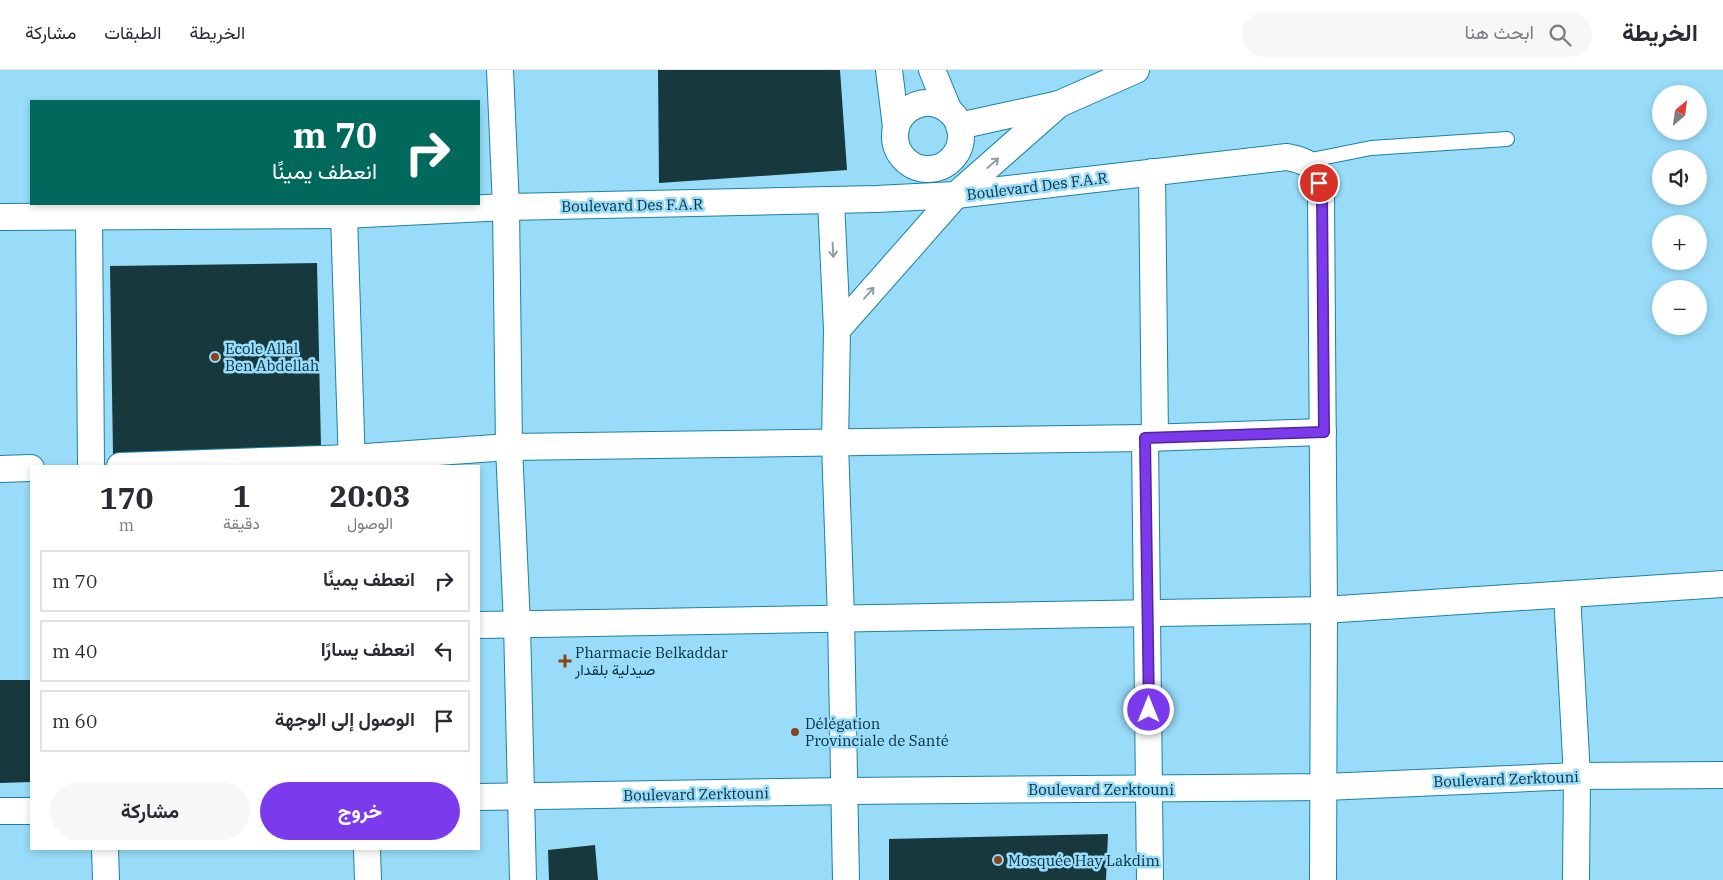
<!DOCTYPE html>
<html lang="ar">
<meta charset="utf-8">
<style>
body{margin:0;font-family:"IBM Plex Serif",Vazirmatn,serif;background:#f7f7f7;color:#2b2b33;direction:rtl;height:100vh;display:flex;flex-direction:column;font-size:19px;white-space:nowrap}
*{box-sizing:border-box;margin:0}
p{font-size:16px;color:#7c7c81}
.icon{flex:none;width:28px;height:28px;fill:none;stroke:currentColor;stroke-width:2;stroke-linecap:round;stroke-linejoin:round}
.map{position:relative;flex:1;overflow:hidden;direction:ltr}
.panel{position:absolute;left:30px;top:395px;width:450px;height:385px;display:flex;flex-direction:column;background:#fff;border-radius:0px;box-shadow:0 2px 8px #0003;direction:rtl}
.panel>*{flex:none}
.top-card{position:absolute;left:30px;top:30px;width:450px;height:105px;border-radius:0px;box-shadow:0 2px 8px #0003;direction:rtl;background:#00695c;color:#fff;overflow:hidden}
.needle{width:32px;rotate:29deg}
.controls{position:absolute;left:1652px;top:15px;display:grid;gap:10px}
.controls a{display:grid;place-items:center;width:55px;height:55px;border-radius:50%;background:#fff;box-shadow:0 2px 8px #0003;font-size:25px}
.pin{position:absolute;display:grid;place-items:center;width:42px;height:42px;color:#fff;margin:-21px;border:2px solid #fff;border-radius:50%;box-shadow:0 1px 5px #0007}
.me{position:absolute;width:55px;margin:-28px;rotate:0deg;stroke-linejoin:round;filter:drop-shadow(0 0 4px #0008)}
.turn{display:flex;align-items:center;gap:18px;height:105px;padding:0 20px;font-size:22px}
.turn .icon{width:65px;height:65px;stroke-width:2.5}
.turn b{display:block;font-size:35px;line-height:42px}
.eta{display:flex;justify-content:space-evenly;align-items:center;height:85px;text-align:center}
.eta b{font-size:30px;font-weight:700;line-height:35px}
.button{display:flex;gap:10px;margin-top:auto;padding:10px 20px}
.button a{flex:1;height:58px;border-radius:30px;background:#7c3aed;color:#fff;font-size:20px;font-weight:700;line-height:58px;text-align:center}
.button a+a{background:#f7f7f7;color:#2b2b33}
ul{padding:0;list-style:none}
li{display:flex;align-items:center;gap:15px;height:62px;margin:0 10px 8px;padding:0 10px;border:2px solid #e1e1e2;border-radius:0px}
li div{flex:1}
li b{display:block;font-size:19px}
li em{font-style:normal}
header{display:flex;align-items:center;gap:30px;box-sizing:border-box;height:70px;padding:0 25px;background:#fff;border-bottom:1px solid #e1e1e2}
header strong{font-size:24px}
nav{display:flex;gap:28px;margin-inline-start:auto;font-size:18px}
.search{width:350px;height:45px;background:#f7f7f7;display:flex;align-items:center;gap:12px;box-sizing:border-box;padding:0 18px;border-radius:28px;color:#7c7c81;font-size:19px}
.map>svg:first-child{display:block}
</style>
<header>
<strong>الخريطة</strong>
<div class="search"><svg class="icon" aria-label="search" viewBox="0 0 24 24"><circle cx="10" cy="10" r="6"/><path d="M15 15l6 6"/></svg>ابحث هنا</div>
<nav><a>الخريطة</a><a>الطبقات</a><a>مشاركة</a></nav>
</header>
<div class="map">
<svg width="1723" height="810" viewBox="0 0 1723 810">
<rect width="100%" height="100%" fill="#98dcf9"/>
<!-- building -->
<g fill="#17383d">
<polygon points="658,0 840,0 847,100 659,113"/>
<polygon points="317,193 321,377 113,384 110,196"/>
<polygon points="0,610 31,610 31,712 0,713"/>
<polygon points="1108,764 1106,810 889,810 889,769"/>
<polygon points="595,775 598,810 549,810 548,780"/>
</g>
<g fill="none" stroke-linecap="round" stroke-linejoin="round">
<defs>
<polyline id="lane" points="1306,91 1371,78 1507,69"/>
<g id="street">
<polyline points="500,0 506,137 509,377 517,554 523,810"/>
<polyline points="889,0 896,57"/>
<polyline points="932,0 949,41"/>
<circle cx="928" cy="66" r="33"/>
<polyline points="959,56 1059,34 1136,0"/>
<polyline points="1152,102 1155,368"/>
<polyline points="831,131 837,260 835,374 841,548 846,810"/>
<polyline points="89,145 91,396"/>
<polyline points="344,145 352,396"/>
<path d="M0,147L344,145L506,137L876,129L956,125L1287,87C1313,92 1316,98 1321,124L1324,540L1323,810"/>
<polyline points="837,260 956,125 1059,34"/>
<polyline points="1145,368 1150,810"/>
<polyline points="120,396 352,388 509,377 1145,368 1323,362"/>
<polyline points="0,399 31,398"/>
<polyline points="1567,524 1577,706 1576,810"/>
<polyline points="479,555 1324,540 1723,514"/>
<polyline points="479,727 846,721 1325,717 1577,706 1723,705"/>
<polyline points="0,741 31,741"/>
<polyline points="105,779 106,810"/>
<polyline points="367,779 368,810"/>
</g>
</defs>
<!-- lane casing -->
<use href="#lane" stroke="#1e80a1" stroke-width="16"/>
<!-- street casing -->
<use href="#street" stroke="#1e80a1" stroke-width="28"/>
<!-- lane -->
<use href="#lane" stroke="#fff" stroke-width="14"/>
<!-- street -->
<use href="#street" stroke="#fff" stroke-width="26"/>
</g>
<!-- one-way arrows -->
<defs><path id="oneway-shaft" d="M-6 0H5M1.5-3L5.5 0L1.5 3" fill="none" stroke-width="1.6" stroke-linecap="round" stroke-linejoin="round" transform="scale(1.25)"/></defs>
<g stroke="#8ea0a7">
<use href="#oneway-shaft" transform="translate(993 93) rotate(-41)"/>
<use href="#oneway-shaft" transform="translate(833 180) rotate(87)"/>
<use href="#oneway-shaft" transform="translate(869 223) rotate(-49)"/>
</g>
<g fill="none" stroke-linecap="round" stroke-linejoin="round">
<defs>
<polyline id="route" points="1149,640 1145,368 1324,362 1322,124 1319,113"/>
</defs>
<!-- route casing -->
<use href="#route" stroke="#51269a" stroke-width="12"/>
<!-- route -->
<use href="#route" stroke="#7c3aed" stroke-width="9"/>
</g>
<!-- markers -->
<g fill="#8a441d" stroke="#98dcf9" stroke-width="2">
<circle cx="215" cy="287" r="5"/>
<path d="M562.5 583.5h5v5h5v5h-5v5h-5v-5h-5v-5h5z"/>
<circle cx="795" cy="662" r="5"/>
<circle cx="998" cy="790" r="5"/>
</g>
<g text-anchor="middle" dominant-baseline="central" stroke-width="5" stroke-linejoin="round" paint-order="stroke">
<!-- street labels -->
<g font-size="15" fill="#052d3b" stroke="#98dcf9">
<text transform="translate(1037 116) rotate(-7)">Boulevard Des F.A.R</text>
<text transform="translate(632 135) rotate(-1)">Boulevard Des F.A.R</text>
<text transform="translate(1506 709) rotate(-2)">Boulevard Zerktouni</text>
<text x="1101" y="719">Boulevard Zerktouni</text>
<text transform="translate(696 724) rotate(-1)">Boulevard Zerktouni</text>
</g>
<!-- poi labels -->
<g font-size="15" fill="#052d3b" stroke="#98dcf9" text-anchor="start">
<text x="225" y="278">Ecole Allal<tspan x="225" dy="17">Ben Abdellah</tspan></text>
<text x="575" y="582">Pharmacie Belkaddar<tspan x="575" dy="17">صيدلية بلقدار</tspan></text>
<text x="805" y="653">Délégation<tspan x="805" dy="17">Provinciale de Santé</tspan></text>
<text x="1008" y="790">Mosquée Hay Lakdim</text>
</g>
</g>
</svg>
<div class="controls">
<a><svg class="needle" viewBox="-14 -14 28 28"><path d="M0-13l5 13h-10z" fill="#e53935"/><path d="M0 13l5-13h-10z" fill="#7c7c81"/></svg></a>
<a><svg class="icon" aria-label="sound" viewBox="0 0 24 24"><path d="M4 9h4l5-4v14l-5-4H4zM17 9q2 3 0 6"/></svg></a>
<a>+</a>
<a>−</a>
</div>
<div class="pin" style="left:1319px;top:113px;background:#d93025"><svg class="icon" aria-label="arrive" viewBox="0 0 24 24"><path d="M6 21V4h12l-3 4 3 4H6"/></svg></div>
<svg class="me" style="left:1149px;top:640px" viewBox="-20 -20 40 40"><circle r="17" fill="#7c3aed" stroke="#fff" stroke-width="3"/><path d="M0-11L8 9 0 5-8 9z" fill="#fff"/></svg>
<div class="top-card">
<div class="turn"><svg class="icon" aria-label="right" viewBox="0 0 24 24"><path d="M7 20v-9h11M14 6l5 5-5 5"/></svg><div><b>70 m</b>انعطف يمينًا</div></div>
</div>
<section class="panel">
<div class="eta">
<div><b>20:03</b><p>الوصول</p></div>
<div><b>1</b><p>دقيقة</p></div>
<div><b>170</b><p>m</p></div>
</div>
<ul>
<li><svg class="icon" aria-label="right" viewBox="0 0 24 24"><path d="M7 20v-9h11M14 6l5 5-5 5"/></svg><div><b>انعطف يمينًا</b></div><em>70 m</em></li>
<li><svg class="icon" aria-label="left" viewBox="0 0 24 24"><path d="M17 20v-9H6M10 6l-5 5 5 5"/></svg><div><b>انعطف يسارًا</b></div><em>40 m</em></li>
<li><svg class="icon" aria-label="arrive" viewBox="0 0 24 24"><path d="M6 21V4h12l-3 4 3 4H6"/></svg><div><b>الوصول إلى الوجهة</b></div><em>60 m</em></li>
</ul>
<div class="button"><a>خروج</a><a>مشاركة</a></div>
</section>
</div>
